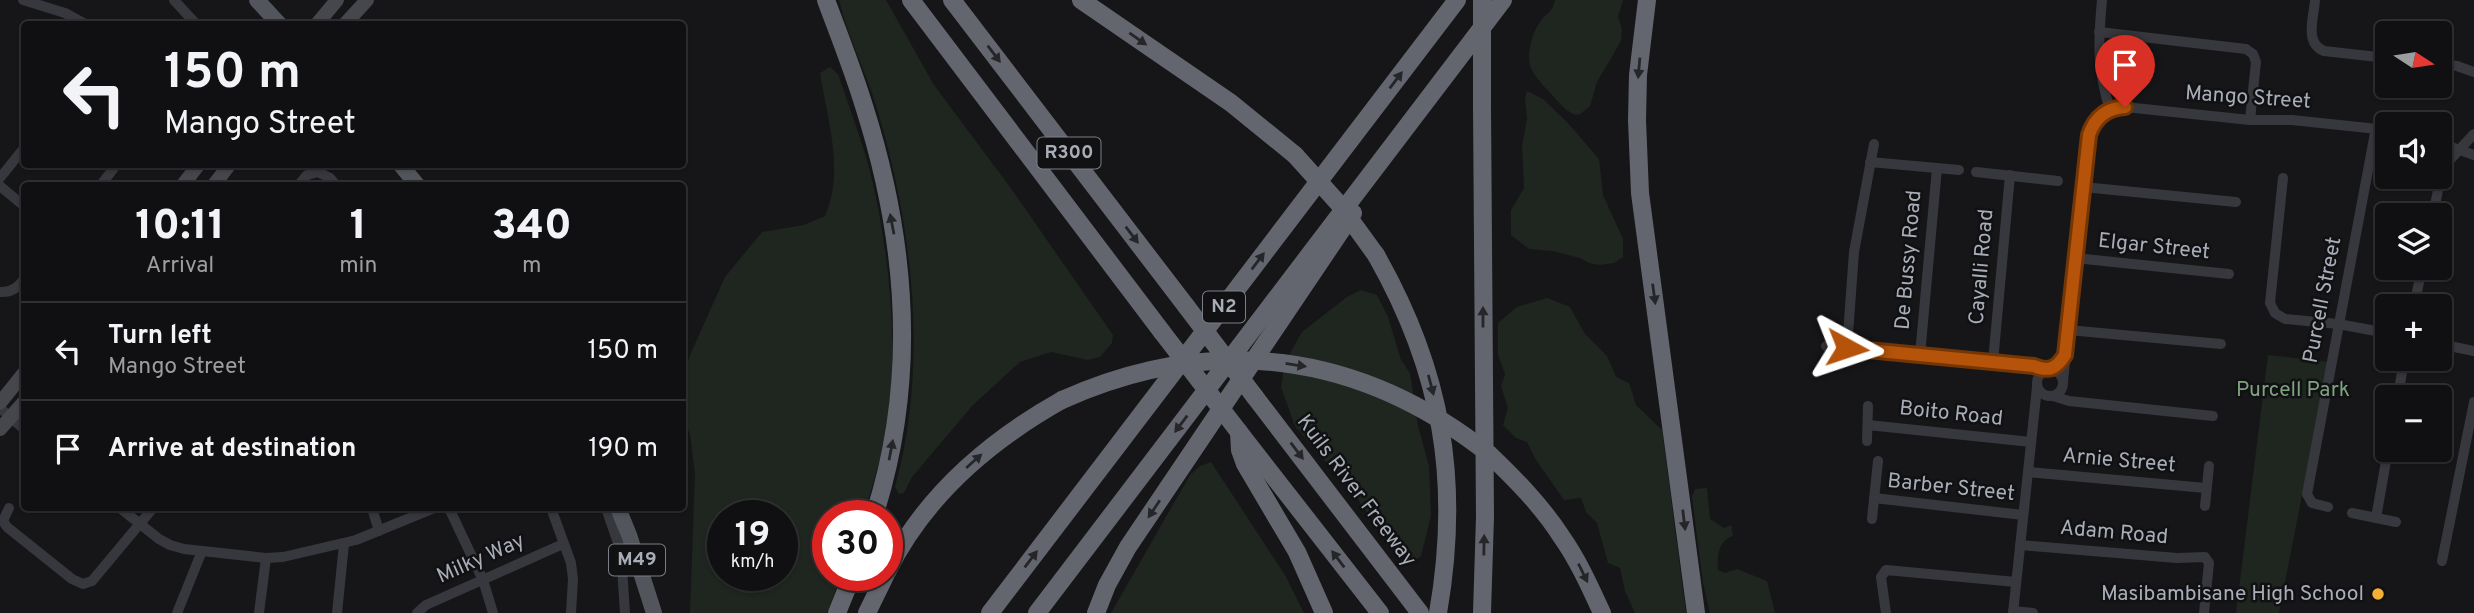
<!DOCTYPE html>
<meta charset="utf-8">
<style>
body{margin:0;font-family:Overpass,sans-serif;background:#19191b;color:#f1f3f6;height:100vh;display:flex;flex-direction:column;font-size:26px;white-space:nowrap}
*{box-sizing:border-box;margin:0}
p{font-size:23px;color:#9c9d9f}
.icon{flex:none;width:38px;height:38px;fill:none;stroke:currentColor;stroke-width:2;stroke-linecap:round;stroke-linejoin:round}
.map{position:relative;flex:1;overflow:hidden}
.side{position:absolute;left:21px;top:182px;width:665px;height:329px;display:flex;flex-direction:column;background:#101012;border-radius:7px;box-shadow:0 2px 5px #0004,0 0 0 2px #303032}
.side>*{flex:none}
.top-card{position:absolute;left:21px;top:21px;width:665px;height:147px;border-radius:7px;box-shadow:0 2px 5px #0004,0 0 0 2px #303032;background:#101012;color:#f1f3f6;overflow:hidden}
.needle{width:46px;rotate:102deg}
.buttons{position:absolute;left:2375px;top:21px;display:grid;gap:14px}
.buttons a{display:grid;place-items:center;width:77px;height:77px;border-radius:7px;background:#101012;box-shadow:0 2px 5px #0004,0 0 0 2px #303032;font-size:35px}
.speed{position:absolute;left:707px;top:500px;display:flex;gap:14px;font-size:35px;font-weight:700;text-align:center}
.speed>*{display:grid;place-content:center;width:91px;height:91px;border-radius:50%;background:#101012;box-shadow:0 2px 5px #0004,0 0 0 2px #303032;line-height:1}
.speed small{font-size:18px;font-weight:400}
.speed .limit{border:10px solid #d22;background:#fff;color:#111}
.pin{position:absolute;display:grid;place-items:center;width:60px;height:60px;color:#fff;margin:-72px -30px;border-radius:50% 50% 50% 0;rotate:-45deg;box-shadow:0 0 7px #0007}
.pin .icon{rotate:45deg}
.me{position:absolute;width:77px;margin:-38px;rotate:95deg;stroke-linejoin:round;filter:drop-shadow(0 0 5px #0008)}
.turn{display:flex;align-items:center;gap:24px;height:147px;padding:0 28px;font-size:32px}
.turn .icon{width:91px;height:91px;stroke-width:2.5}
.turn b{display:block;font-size:49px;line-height:60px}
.eta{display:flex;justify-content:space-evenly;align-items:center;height:119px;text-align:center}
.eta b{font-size:42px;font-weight:800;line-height:49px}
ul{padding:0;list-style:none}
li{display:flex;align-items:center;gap:21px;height:98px;padding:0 28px;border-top:2px solid #303032}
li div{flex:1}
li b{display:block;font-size:26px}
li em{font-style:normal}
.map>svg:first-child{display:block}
</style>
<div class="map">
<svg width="2474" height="613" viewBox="0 0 2474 613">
<rect width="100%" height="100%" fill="#161618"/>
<!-- green -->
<g fill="#1e261f" fill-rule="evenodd">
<path d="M839,0H886L934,85L1010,187L1113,335L1112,343L1100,357L1088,360L1051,352L1020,362L972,406L912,477L904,493L899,494L895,487C930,361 912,219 873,96C862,64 847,33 839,0Z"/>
<path d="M1555,0H1623L1618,17L1622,29L1621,41L1597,82L1590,106L1579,115C1569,115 1560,104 1553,96C1547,89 1536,79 1532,70C1525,57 1532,33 1540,22C1548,11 1551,15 1555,0Z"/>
<path d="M830,67L838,74C848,103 858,131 867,160C886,228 897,327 891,397C888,438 875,478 863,516H828V576H841L827,613H690L695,474L690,434L683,419L682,381L690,355L725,277L762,232L804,225L825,216C845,171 827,119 820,73ZM723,516H782V576H723Z"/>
<polygon points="1527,91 1543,99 1567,122 1599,159 1603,195 1623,239 1623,257 1614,263 1599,265 1589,263 1580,258 1553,251 1529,249 1511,235 1511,210 1524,188 1522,147 1527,119 1525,99"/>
<polygon points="1361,290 1377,295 1388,317 1401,360 1410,373 1418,426 1429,466 1431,516 1421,556 1414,561 1406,559 1387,545 1377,524 1361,505 1355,491 1333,466 1326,462 1295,426 1281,387 1285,362 1302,332 1347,297"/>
<polygon points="1547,298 1570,307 1585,334 1607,356 1616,377 1629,383 1636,405 1662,430 1686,613 1635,613 1625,591 1620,568 1608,563 1597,523 1586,512 1581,498 1564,500 1536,460 1527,442 1516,438 1503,425 1508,408 1501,386 1505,374 1498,355 1498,323 1517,307"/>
<polygon points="2268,355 2328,362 2279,613 2236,613"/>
<polygon points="1211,462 1285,575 1304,613 1111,613 1190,475 1200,466"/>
<path d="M1707,488L1710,519L1724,528L1731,525L1733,536C1718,541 1717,556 1718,570L1725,573L1737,569L1767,581L1775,613H1710L1703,583L1692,497L1695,489Z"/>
</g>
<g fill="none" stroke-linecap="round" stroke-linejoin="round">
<!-- street -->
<g stroke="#37383d" stroke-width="10">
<polyline points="23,0 65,13 85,24"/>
<polyline points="174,0 196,24"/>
<path d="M2102,0C2098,43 2097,68 2110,110"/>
<path d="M2315,0C2314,17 2304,43 2324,51L2387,58"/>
<polyline points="2099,32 2246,49 2253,54 2256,62 2250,120"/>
<polyline points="2440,64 2457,66 2474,72"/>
<polyline points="2440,143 2474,155"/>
<polyline points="1870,162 1959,170"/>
<polyline points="1976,172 2058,181"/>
<polyline points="0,178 24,148"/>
<polyline points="2283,178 2270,303 2275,313 2285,319 2338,324 2387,333"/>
<polyline points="0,186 24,206"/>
<polyline points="100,186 117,164"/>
<polyline points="298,186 307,175 318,172 330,178 337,186"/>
<polyline points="2083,187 2236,202"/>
<polyline points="2433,215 2440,180 2446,164 2474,134"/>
<polyline points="2075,258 2229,274"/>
<path d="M0,292C11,293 18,288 24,279"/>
<polyline points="2414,306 2422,268"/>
<polyline points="2068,330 2221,344"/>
<polyline points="2440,344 2474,351"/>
<polyline points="1826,346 2034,366 2047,370"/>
<polyline points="1847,348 1854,252 1874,144"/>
<polyline points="1920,355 1937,168"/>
<polyline points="1993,362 2010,175"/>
<circle cx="2050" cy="383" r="13"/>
<path d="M2063,381L2088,141C2092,120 2104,108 2125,107L2250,120H2292L2387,130"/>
<polyline points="2053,396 2069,401 2213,416"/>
<polyline points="2398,397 2404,359"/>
<polyline points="0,408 24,429"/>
<polyline points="1868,425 2031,442"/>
<polyline points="1867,441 1868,406"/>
<polyline points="2028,472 2206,488"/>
<polyline points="1874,498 2023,515"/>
<polyline points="2205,506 2209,466"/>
<polyline points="2328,507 2312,503 2307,494 2376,128"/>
<polyline points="9,508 3,521 7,527 72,579 83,584 92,581 153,508"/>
<polyline points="120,508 159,539 170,545 184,549 266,558 283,557 356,540 434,508"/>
<polyline points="372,508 379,531"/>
<polyline points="449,508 483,580 493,613"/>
<polyline points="551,508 571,563 573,579 571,613"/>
<polyline points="606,508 621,552 625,613"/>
<polyline points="2352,513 2396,522"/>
<polyline points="2376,518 2388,450"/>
<polyline points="1872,519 1878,461"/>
<polyline points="2020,545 2177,558 2205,557 2209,563 2204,613"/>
<polyline points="2442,561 2474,402"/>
<polyline points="2013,611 2033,613"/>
<polyline points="177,613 202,551"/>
<polyline points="259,613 266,558"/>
<polyline points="337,613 344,544"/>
<polyline points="417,613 426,605 563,544"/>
<polyline points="1886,613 1881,577 1886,570 2016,582"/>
<polyline points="2013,613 2037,387"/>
</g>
<!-- secondary -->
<g stroke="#45474d" stroke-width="14">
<polyline points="317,24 337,0"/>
<polyline points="345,24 367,0"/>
<polyline points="182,186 199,164"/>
<polyline points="213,186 230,164"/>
<polyline points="0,403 24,373"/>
<polyline points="0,429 24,402"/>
</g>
<!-- primary -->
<g stroke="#53555c" stroke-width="16">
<polyline points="257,0 279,24"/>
<polyline points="400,164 418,186"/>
<polyline points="618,508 629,535 654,613"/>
</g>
<!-- highway -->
<g stroke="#63666e" stroke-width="18">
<path d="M826,0C839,35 853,70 864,106C907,241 918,380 874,516"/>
<polyline points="911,0 1162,332"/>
<polyline points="952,0 1186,306"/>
<polyline points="1081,0 1231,103 1295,155"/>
<polyline points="1647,0 1638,75 1637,120 1640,193 1696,613"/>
<path d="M1376,255C1442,371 1461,481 1438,613"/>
<polyline points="1255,397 1420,613"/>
<polyline points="1239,432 1380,613"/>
<polyline points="1239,432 1240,450 1245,464 1297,552 1324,613"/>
<path d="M1489,454C1515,479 1541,505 1561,536C1578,560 1590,587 1602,613"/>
<path d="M887,572C925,495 989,441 1062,400"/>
<polyline points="837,613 852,576"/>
<polyline points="867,613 885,576"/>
<polyline points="990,613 1457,0"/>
<polyline points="1037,613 1503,0"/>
<polyline points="1096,613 1107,585 1128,547 1353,213"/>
<polyline points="1482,613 1485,517 1482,106"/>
</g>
<!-- highway-bridge -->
<g stroke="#63666e" stroke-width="18">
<polyline points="1482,0 1482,106"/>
<polyline points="1295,155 1339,204 1376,255"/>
<polyline points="1186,306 1255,397"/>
<polyline points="1162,332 1239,432"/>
<path d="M1062,400C1213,332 1360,352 1489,454"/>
</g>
</g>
<!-- one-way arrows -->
<defs><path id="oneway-solid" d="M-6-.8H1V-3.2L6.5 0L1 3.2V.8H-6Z" transform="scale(1.75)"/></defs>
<g fill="#26262a">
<use href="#oneway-solid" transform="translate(1138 39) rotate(35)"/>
<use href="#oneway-solid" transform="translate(994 54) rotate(53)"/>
<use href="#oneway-solid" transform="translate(1639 68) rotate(95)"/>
<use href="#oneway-solid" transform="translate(1396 80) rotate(-53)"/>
<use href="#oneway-solid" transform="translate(892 224) rotate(-101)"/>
<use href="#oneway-solid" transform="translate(1132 235) rotate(53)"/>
<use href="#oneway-solid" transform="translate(1258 261) rotate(-53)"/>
<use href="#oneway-solid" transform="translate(1654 294) rotate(82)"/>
<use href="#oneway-solid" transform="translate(1483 317) rotate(-90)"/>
<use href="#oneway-solid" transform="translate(1296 365) rotate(9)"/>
<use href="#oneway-solid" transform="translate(1431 385) rotate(75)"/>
<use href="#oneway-solid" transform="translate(1181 424) rotate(127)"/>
<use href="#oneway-solid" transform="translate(891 450) rotate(-79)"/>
<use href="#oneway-solid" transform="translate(1297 451) rotate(53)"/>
<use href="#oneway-solid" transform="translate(974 461) rotate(-42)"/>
<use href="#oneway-solid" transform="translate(1154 509) rotate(124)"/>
<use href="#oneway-solid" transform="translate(1684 520) rotate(83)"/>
<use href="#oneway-solid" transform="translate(1484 545) rotate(-89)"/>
<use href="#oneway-solid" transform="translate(1031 559) rotate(-53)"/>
<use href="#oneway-solid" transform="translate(1338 559) rotate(-127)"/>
<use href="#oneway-solid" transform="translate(1583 573) rotate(64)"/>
</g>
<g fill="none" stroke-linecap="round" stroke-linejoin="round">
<defs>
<path id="route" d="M1847,348L2034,366C2049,372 2056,369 2065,355L2089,135C2095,117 2107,108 2125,107"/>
</defs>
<!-- route casing -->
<use href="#route" stroke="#753606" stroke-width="18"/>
<!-- route -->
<use href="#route" stroke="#b45309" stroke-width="12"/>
</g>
<!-- markers -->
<circle fill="#f2b134" stroke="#111113" stroke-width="2.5" cx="2378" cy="594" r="7"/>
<g text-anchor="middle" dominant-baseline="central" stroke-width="5" stroke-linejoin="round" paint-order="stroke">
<!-- shield labels -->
<g fill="#111113" stroke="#7b7e86" stroke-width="2">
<rect x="1037.5" y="137.5" width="63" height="31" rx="5"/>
<rect x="1203" y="291.5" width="42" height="31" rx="5"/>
<rect x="609" y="544.5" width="56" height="31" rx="5"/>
</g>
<g font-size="19" font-weight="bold" fill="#a8adb8">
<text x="1069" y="153">R300</text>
<text x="1224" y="307">N2</text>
<text x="637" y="560">M49</text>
</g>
<!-- street labels -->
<g font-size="21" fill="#a8adb8" stroke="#111113">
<text transform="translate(2248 98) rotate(4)">Mango Street</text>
<text transform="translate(2154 247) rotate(6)">Elgar Street</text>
<text transform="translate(1909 260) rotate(-85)">De Bussy Road</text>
<text transform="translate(1982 267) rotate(-85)">Cayalli Road</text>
<text transform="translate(2323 300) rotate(-79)">Purcell Street</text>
<text transform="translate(1951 414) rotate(6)">Boito Road</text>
<text transform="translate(2119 461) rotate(5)">Arnie Street</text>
<text transform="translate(1951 488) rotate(6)">Barber Street</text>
<text transform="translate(1356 491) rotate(53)">Kuils River Freeway</text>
<text transform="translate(2114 533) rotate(5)">Adam Road</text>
<text transform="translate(481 559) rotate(-24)">Milky Way</text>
</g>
<!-- park labels -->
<g font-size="21" fill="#7fa381" stroke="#111113">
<text x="2293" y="390">Purcell Park</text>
</g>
<!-- poi labels -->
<g font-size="21" fill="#a8adb8" stroke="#111113" text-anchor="end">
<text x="2364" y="594">Masibambisane High School</text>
</g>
</g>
</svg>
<div class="buttons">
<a><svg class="needle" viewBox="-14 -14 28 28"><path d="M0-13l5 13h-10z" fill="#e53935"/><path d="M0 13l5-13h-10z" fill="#9c9d9f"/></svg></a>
<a><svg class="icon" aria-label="sound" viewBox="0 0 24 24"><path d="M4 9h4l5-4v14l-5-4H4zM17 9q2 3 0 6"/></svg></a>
<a><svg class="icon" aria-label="layers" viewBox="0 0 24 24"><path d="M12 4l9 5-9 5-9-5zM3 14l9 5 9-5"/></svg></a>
<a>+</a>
<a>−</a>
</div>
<div class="speed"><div>19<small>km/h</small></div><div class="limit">30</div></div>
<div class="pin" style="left:2125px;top:107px;background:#d93025"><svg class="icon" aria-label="arrive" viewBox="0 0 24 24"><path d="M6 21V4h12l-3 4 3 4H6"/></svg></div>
<svg class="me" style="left:1847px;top:348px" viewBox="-20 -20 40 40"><path d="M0-17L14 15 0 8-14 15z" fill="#b45309" stroke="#fff" stroke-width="4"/></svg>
<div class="top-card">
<div class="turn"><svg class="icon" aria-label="left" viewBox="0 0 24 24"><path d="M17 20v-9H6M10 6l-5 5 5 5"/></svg><div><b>150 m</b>Mango Street</div></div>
</div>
<section class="side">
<div class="eta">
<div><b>10:11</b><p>Arrival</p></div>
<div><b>1</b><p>min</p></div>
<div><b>340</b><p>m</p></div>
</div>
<ul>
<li><svg class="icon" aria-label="left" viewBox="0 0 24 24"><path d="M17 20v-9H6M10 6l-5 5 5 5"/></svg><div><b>Turn left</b><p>Mango Street</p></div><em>150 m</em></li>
<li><svg class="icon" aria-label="arrive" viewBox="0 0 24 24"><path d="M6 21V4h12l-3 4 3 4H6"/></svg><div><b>Arrive at destination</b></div><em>190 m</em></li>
</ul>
</section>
</div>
